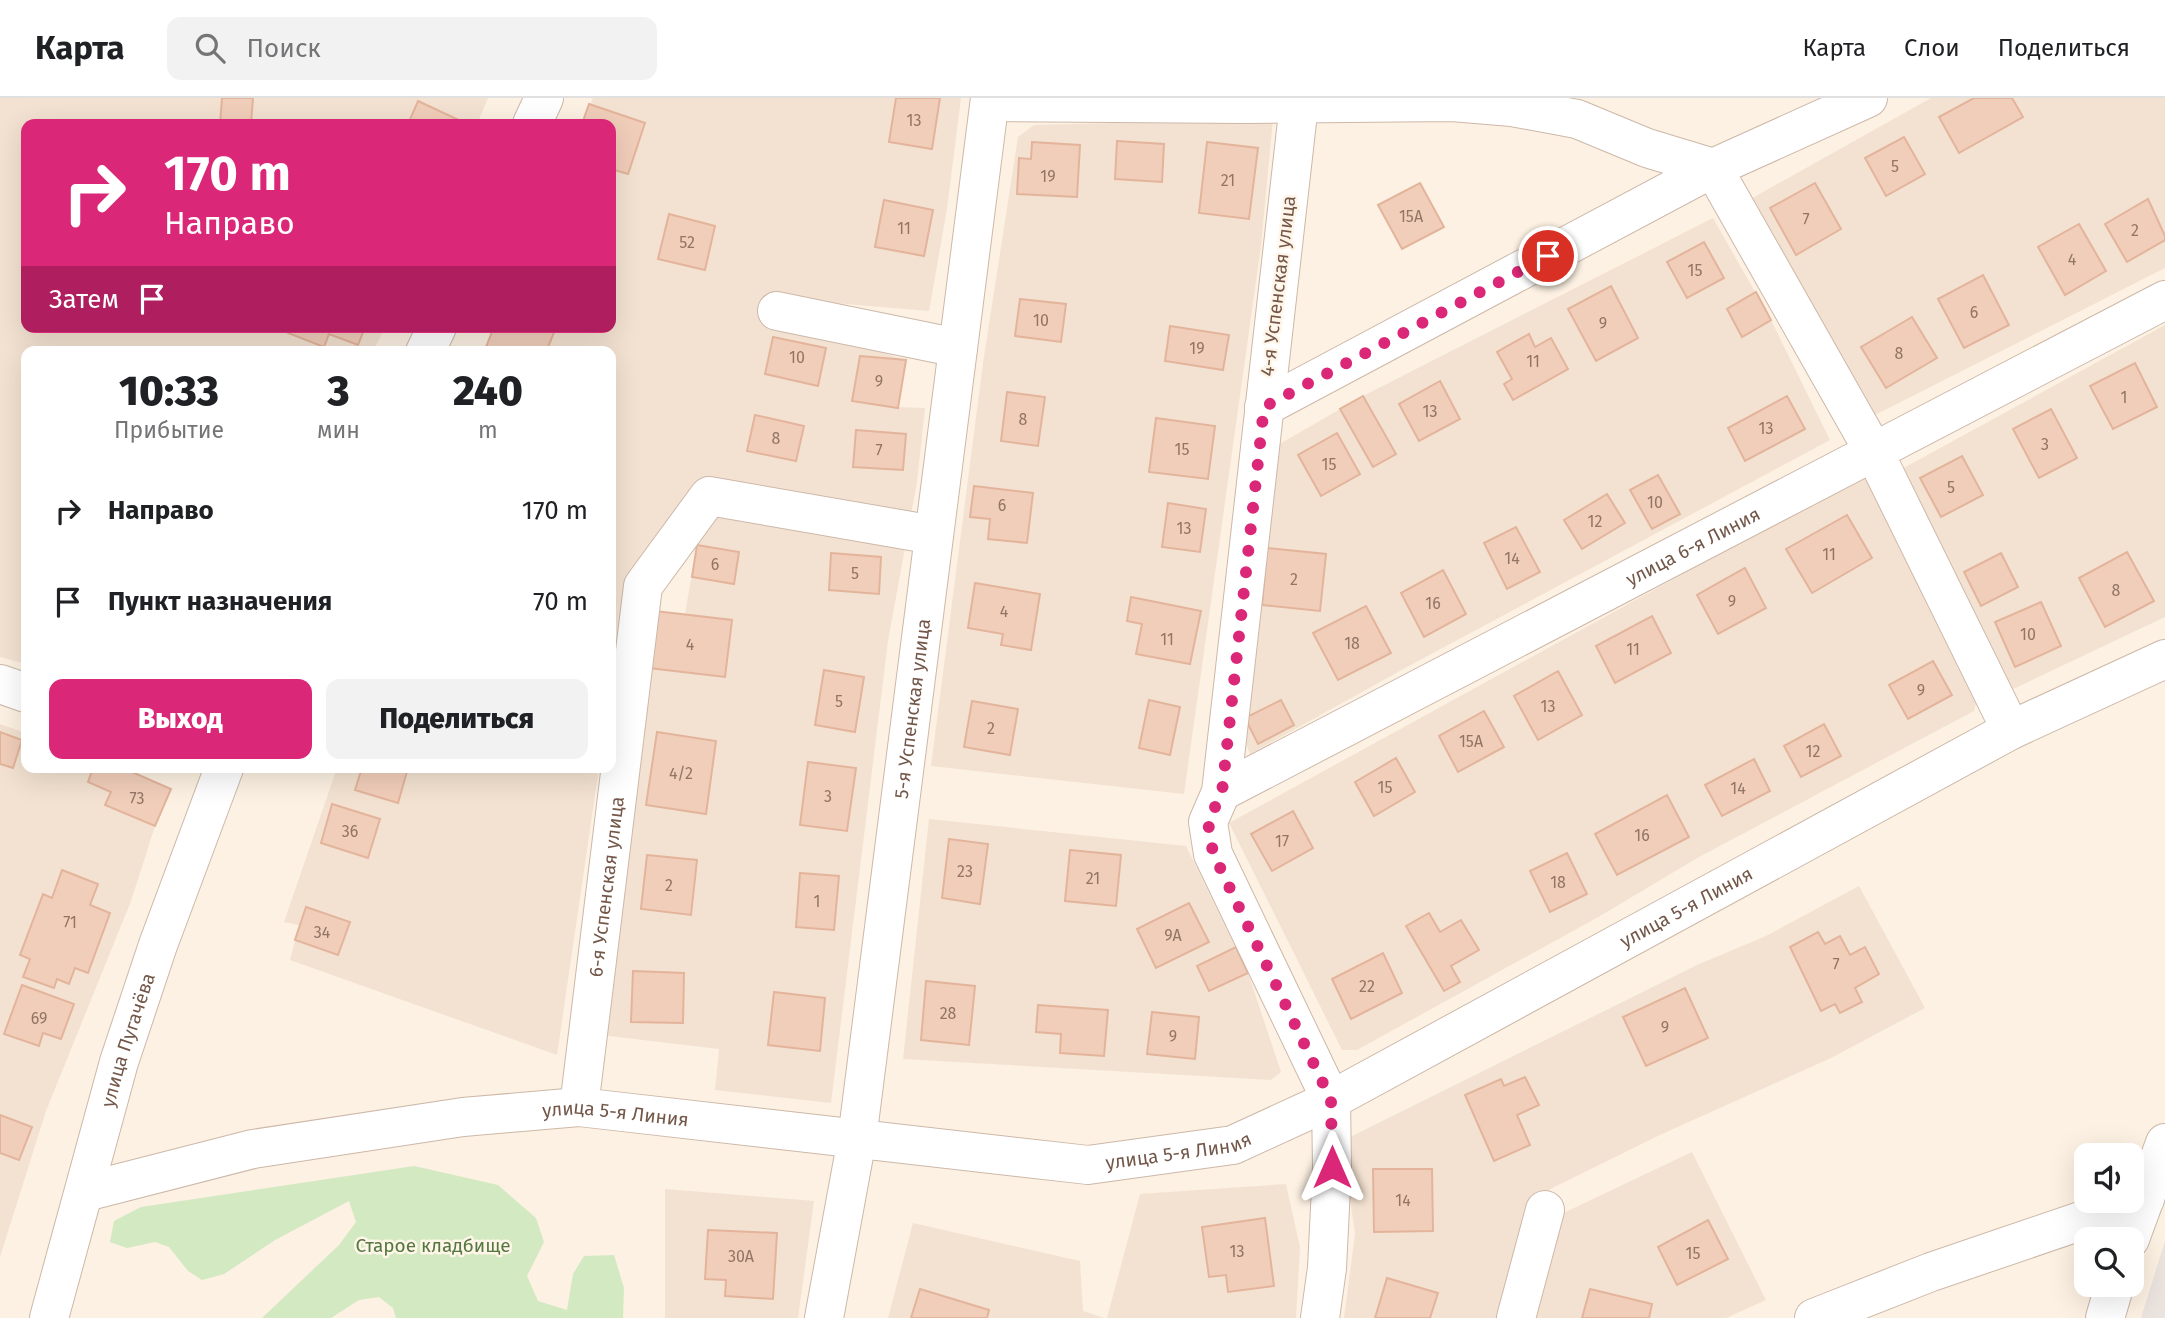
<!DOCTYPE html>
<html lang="ru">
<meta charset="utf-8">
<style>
body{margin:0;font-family:"Fira Sans",sans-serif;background:#f2f2f2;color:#202124;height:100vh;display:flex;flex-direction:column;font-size:26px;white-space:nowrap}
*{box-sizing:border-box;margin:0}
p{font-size:23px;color:#757577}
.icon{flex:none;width:38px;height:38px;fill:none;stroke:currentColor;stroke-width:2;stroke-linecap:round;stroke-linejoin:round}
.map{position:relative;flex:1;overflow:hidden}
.drawer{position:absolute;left:21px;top:248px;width:595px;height:427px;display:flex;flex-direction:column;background:#fff;border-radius:14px;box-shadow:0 7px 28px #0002}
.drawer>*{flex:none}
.banner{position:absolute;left:21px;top:21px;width:595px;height:214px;border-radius:14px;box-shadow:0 7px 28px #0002;background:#db2777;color:#fff;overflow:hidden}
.buttons{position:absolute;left:2074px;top:1045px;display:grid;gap:14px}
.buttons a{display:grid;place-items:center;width:70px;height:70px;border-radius:14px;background:#fff;box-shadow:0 7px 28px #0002;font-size:35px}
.pin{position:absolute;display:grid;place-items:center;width:60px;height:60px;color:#fff;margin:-30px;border:4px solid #fff;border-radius:50%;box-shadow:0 2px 7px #0007}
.me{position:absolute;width:77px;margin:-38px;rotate:0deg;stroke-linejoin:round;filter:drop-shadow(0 0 5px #0008)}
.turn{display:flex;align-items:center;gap:24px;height:147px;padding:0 28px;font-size:32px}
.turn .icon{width:91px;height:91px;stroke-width:2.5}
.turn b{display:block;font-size:49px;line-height:60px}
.then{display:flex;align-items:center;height:66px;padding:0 28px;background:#0003;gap:14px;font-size:26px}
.eta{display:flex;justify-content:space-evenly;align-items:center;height:119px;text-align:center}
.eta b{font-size:42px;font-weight:800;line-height:49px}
.action{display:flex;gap:14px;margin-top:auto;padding:14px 28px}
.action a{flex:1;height:80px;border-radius:14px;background:#db2777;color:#fff;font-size:28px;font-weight:800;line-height:80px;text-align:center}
.action a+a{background:#f2f2f2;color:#202124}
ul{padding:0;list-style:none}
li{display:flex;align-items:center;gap:21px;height:91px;padding:0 28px}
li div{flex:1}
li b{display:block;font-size:26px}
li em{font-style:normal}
header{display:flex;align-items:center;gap:42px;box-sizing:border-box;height:98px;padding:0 35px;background:#fff;border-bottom:2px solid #e0e0e0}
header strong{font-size:33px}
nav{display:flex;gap:38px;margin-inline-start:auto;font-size:24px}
.search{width:490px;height:63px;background:#f2f2f2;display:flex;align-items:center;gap:18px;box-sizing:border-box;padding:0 24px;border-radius:14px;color:#757577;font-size:26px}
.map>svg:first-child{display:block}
</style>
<header>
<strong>Карта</strong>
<div class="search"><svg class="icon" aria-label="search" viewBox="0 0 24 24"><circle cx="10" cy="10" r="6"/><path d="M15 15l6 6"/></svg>Поиск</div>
<nav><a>Карта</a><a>Слои</a><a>Поделиться</a></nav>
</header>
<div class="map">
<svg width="2165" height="1220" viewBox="0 0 2165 1220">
<rect width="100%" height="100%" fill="#fcf1e2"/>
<!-- residential -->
<g fill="#f3e2d1">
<polygon points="0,0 488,0 477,26 26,26 26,229 385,229 373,254 26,254 26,566 0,559"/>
<polygon points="593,0 961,0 947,111 929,213 775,200 768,220 906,262 898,309 925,310 917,384 888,543 831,1005 715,992 719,951 601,937 655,513 685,516 697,447 624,492 611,587 611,254 484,254 494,229 611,229 611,26 582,26"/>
<polygon points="1931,0 2165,0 2165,170 1871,319 1747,103"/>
<polygon points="1273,21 1261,148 1184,696 931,668 983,265 1018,39 1034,27"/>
<polygon points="1713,120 1771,222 1830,342 1407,569 1250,656 1241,632 1276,348 1363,298"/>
<polygon points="2165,227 2165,519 2009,593 1900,372"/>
<polygon points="1867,375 1979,595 1974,613 1699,759 1600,818 1357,952 1342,952 1229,725"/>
<polygon points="0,626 26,635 26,670 123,670 171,691 155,728 131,803 46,1013 0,1159"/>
<polygon points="337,670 599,670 557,957 290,862 299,827 284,824"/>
<polygon points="929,721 1186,748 1248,875 1281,974 1271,982 903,961"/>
<polygon points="1859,788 1925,910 1831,960 1662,1036 1532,1100 1500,1220 1344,1220 1355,1136 1342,1043 1697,867 1766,838"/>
<polygon points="1692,1054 1766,1202 1726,1220 1530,1220 1557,1118"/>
<polygon points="1286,1086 1300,1149 1296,1220 1107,1220 1140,1096"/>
<polygon points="665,1091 814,1103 798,1220 665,1220"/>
<polygon points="913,1125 1080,1163 1083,1213 1104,1220 888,1220"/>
</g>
<!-- industrial -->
<polygon fill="#ebe3dd" points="2165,1143 2165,1220 2141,1220"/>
<!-- green -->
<polygon fill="#d2e9c1" points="414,1068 498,1087 536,1120 544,1144 527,1178 538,1203 567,1212 573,1176 584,1158 614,1157 624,1190 623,1220 396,1220 393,1210 379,1199 359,1202 331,1220 262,1220 339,1147 356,1124 349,1103 275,1142 224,1176 202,1182 188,1173 169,1149 155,1144 127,1150 110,1144 114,1123 141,1109"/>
<!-- building -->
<g fill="#f1ceba" stroke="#e3b49b" stroke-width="2">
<polygon points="222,0 253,0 251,26 220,26"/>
<polygon points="896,0 940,0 932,51 889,44"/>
<polygon points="1974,0 2012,0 2023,19 1959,55 1939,19"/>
<polygon points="418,3 463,24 462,26 408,26"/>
<polygon points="589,6 645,25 628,76 611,71 611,26 582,26"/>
<polygon points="1904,39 1925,76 1886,98 1865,60"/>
<polygon points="1117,43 1164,46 1162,84 1115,81"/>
<polygon points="1032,44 1080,47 1077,99 1017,96 1019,60 1031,61"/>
<polygon points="1207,44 1258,50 1249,121 1199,115"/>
<polygon points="1420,85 1444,129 1402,151 1378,107"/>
<polygon points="1815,85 1841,131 1796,157 1770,110"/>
<polygon points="2148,101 2165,138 2165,142 2127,164 2105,126"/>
<polygon points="884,102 933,112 924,158 875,149"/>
<polygon points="669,116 715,128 705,172 658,161"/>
<polygon points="2079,126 2106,173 2065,197 2038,149"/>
<polygon points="1704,144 1724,180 1687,200 1667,164"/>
<polygon points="1983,177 2009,227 1964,250 1938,201"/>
<polygon points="1611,188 1638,240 1596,263 1568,211"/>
<polygon points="1756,194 1771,222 1742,239 1727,211"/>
<polygon points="1020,201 1066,206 1061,244 1015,238"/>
<polygon points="1912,219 1937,260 1886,290 1861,249"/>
<polygon points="1170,228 1229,237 1223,272 1165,263"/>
<polygon points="290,229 365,229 358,247 329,236 324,249 288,235"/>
<polygon points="494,229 548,229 555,232 546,254 484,254"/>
<polygon points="1529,236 1535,249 1551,240 1568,271 1513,302 1504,286 1512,281 1497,254"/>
<polygon points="773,239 826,250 818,288 765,276"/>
<polygon points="860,258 906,262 898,310 852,303"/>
<polygon points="2135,265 2157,309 2113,331 2090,288"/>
<polygon points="1440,283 1460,321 1419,343 1399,306"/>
<polygon points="1007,294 1045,299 1038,348 1001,343"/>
<polygon points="1363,298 1396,356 1373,369 1340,311"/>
<polygon points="1787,298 1805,331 1745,363 1728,330"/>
<polygon points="2051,311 2077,360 2039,380 2013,331"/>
<polygon points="755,317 804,328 796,363 747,353"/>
<polygon points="1156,320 1215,328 1208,381 1149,374"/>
<polygon points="856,332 906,336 903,372 853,369"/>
<polygon points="1337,335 1360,376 1321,398 1298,357"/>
<polygon points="1962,358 1983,397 1941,419 1920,380"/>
<polygon points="1658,377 1680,416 1652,431 1630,392"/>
<polygon points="974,388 1033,395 1027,445 988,441 990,421 970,419"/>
<polygon points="1607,396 1625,425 1582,451 1564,422"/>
<polygon points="1168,405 1206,411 1200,454 1162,449"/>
<polygon points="1847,417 1872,460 1812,495 1786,451"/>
<polygon points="1516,429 1540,474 1507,491 1484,445"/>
<polygon points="697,447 739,454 734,486 692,479"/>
<polygon points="1267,450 1326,456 1320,513 1262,507"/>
<polygon points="2127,454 2154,503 2105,529 2079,480"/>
<polygon points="831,455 881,459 879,496 829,492"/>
<polygon points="2001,455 2018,489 1981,508 1964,474"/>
<polygon points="1745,470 1766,510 1718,536 1697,497"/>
<polygon points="1443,472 1466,516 1424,539 1401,495"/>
<polygon points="975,485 1040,496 1031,552 1001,547 1003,536 968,530"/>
<polygon points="1131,499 1201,513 1190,566 1136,556 1142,526 1127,523"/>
<polygon points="2041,504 2061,548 2015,569 1995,524"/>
<polygon points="1366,508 1391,555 1338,582 1313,535"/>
<polygon points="655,513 732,522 725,579 649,570"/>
<polygon points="1652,518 1671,555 1615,585 1596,548"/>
<polygon points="1933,563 1952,597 1908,621 1889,587"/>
<polygon points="824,572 864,579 855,634 815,627"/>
<polygon points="1558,573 1582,617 1538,642 1514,598"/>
<polygon points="1149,602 1180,609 1170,657 1139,650"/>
<polygon points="1281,602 1294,627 1258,646 1245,620"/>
<polygon points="972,603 1018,611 1010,657 964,649"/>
<polygon points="1484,613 1504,649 1458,674 1439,638"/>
<polygon points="1824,626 1841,658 1801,679 1784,648"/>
<polygon points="0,634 22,642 13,670 0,666"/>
<polygon points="657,634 716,643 706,716 646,707"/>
<polygon points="1396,660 1415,694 1374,718 1355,684"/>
<polygon points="1754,661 1770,693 1722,718 1705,687"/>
<polygon points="808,664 856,670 847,733 800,727"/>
<polygon points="93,670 123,670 171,691 155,728 105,707 111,694 88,684"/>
<polygon points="362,670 408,670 398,705 355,692"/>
<polygon points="1667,697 1689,739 1617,777 1595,736"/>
<polygon points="332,706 380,721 368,760 321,745"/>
<polygon points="1293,713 1313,750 1272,773 1251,736"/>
<polygon points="949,741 988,746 980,806 942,800"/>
<polygon points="1070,752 1121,757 1116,808 1065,803"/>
<polygon points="1567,755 1587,796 1550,814 1530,773"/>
<polygon points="647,757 697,762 691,817 641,811"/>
<polygon points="62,772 98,786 90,807 110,815 88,875 75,870 69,886 57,881 54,890 23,879 30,861 20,857 43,796 52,800"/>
<polygon points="800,775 839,778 834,832 796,829"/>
<polygon points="1189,805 1209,844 1156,870 1137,831"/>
<polygon points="306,809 350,824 338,857 295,842"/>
<polygon points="1429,815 1440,834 1461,822 1479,852 1451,868 1460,884 1444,893 1406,828"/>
<polygon points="1818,834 1825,846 1840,838 1850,857 1865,849 1879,876 1855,890 1862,904 1840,915 1835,906 1821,913 1790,849"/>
<polygon points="1236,849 1248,875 1209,893 1197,868"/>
<polygon points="1383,855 1402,895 1351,921 1332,881"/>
<polygon points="633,873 684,875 683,925 631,924"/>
<polygon points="926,883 975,888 969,947 921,942"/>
<polygon points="22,887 74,906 61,941 43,935 39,948 4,936"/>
<polygon points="1685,890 1708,940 1646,968 1623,919"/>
<polygon points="774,894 825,900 820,953 768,947"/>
<polygon points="1038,907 1108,912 1104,958 1060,955 1061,936 1036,934"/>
<polygon points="1152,914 1199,919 1195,961 1147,956"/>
<polygon points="1525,979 1539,1007 1517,1017 1530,1047 1494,1063 1465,997 1501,981 1504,988"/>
<polygon points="0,1017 32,1029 19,1062 0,1055"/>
<polygon points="1373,1071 1432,1071 1433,1133 1374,1134"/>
<polygon points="1265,1120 1274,1188 1228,1194 1226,1177 1209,1179 1202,1129"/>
<polygon points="1708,1122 1728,1161 1677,1187 1658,1149"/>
<polygon points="708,1132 777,1135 773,1201 725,1198 726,1182 705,1181"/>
<polygon points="1387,1180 1438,1195 1430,1220 1375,1220"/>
<polygon points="920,1191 989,1212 987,1220 911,1220"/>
<polygon points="1590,1191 1652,1206 1649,1220 1582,1220"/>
</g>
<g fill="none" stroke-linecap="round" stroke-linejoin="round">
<defs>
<g id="minor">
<polyline points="990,4 1245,6 1452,4 1512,9 1577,21 1647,50 1713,70 1874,354 2011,632"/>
<polyline points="1299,6 1221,694 1208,724 1213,756 1331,1002 1332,1069 1327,1170 1320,1220"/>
<polyline points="532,26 544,0"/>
<polyline points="777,213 958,250"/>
<polyline points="425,254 437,229"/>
<polyline points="1264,309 1713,70 1868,0"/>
<polyline points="0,586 26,595"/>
<path id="s1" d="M1221,694L2165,202"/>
<path id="s2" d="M579,1009L643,488L709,398L934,437"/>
<path id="s3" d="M85,1094L253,1051L463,1019L579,1009L1088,1067L1233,1047L1331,1002L2011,632L2165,561"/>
<polyline points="2130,1141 2165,1045"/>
<path id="s4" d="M49,1220L119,964L158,847L224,670"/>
<path id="s5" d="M824,1220L857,1041L990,0"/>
<polyline points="1516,1220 1545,1112"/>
<polyline points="1814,1220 1931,1174 2145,1101"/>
<polyline points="2105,1220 2115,1186"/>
</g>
</defs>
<!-- minor casing -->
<use href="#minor" stroke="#cdb8a9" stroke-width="40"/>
<!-- minor -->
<use href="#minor" stroke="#fff" stroke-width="38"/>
</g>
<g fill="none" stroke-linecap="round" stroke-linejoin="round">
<!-- route -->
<polyline stroke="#db2777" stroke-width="12" stroke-dasharray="0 21.6" points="1332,1069 1331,1002 1213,755 1208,724 1222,694 1264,309 1548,158"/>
</g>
<g text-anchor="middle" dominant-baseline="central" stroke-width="5" stroke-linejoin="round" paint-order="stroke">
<!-- number labels -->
<g font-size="16" fill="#927565">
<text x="914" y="22">13</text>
<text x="1895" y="68">5</text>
<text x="1048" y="78">19</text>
<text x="1228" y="82">21</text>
<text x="1411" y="118">15А</text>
<text x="1806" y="121">7</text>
<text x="904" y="130">11</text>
<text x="2135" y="132">2</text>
<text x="687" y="144">52</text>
<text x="2072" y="161">4</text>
<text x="1695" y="172">15</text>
<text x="1974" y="214">6</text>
<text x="1041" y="222">10</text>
<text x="1603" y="225">9</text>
<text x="1197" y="250">19</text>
<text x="1899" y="255">8</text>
<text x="797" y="259">10</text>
<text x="1533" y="263">11</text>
<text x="879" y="283">9</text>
<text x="2124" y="299">1</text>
<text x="1430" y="313">13</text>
<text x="1023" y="321">8</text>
<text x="1766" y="330">13</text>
<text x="776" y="340">8</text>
<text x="2045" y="346">3</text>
<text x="1182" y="351">15</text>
<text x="879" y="352">7</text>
<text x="1329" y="366">15</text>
<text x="1951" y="389">5</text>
<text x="1655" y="404">10</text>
<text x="1002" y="407">6</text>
<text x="1595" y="423">12</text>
<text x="1184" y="430">13</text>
<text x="1829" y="456">11</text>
<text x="1512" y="460">14</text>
<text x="715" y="466">6</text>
<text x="855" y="475">5</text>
<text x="1294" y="481">2</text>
<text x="2116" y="492">8</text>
<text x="1732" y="503">9</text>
<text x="1433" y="505">16</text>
<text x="1004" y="513">4</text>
<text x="2028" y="536">10</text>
<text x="1167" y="541">11</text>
<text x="1352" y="545">18</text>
<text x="690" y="546">4</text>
<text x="1633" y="551">11</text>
<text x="1921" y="592">9</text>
<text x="839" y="603">5</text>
<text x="1548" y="608">13</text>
<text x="991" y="630">2</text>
<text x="1471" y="643">15А</text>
<text x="1813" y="653">12</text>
<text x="681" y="675">4/2</text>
<text x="1385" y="689">15</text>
<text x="1738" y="690">14</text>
<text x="828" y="698">3</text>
<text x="137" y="700">73</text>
<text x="350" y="733">36</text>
<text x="1642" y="737">16</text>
<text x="1282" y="743">17</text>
<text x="965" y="773">23</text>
<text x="1093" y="780">21</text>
<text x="1558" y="784">18</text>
<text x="669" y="787">2</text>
<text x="817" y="803">1</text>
<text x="70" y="824">71</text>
<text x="322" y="834">34</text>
<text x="1173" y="837">9А</text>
<text x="1836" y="866">7</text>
<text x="1367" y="888">22</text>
<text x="948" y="915">28</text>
<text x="39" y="920">69</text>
<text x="1665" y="929">9</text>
<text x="1173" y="938">9</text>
<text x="1403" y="1102">14</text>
<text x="1237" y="1153">13</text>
<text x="1693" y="1155">15</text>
<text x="741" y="1158">30А</text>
</g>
<!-- street labels -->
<g font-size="19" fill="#735749" stroke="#fff5e8">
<text transform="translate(1278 188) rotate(-83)">4-я Успенская улица</text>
<text stroke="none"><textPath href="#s1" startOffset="532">улица 6-я Линия</textPath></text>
<text stroke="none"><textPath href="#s5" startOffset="616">5-я Успенская улица</textPath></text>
<text stroke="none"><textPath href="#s2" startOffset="222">6-я Успенская улица</textPath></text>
<text stroke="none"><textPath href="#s3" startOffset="1673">улица 5-я Линия</textPath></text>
<text stroke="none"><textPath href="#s4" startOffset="289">улица Пугачёва</textPath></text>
<text stroke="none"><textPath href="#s3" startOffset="539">улица 5-я Линия</textPath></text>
<text stroke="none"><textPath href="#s3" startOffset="1106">улица 5-я Линия</textPath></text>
</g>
<!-- park labels -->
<g font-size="19" fill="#547841" stroke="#fff5e8">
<text x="433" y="1147">Старое кладбище</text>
</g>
</g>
</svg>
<div class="buttons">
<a><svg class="icon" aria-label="sound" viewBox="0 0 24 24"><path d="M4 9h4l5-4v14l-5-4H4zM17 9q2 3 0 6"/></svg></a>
<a><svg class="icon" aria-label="search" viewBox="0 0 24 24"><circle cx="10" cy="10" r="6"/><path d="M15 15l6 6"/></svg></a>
</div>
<div class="pin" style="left:1548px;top:158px;background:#d93025"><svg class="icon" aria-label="arrive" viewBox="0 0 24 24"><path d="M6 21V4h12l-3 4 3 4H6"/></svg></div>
<svg class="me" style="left:1332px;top:1069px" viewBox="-20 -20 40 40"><path d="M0-17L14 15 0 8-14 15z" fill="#db2777" stroke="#fff" stroke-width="4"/></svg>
<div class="banner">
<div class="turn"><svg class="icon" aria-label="right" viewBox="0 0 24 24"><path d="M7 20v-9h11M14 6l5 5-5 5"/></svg><div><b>170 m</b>Направо</div></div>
<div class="then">Затем<svg class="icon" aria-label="arrive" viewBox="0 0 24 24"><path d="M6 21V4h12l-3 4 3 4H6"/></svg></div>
</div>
<section class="drawer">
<div class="eta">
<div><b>10:33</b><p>Прибытие</p></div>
<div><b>3</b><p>мин</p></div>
<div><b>240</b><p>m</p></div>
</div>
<ul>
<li><svg class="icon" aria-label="right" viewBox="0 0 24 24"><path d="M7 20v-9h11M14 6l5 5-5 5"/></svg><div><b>Направо</b></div><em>170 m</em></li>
<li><svg class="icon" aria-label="arrive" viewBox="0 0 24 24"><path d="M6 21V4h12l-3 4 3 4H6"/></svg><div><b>Пункт назначения</b></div><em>70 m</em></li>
</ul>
<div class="action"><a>Выход</a><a>Поделиться</a></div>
</section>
</div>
